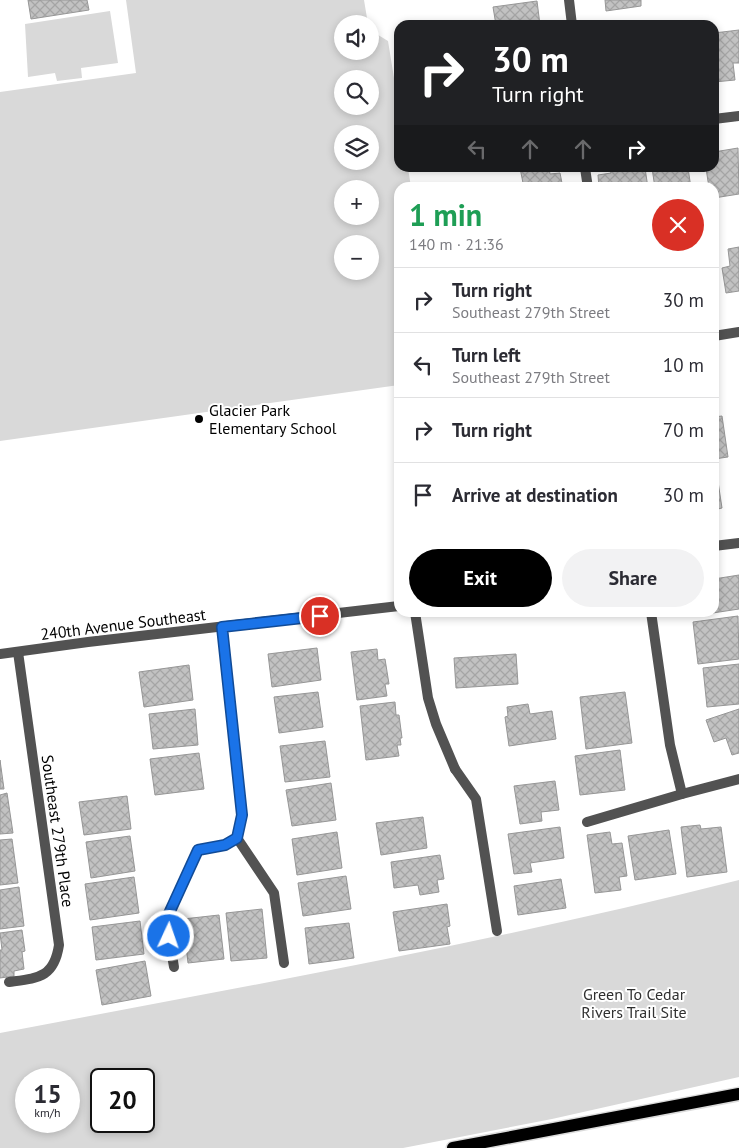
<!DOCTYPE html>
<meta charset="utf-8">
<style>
body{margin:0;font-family:"PT Sans",sans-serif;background:#f2f2f3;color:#2b2b33;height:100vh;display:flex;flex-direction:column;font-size:19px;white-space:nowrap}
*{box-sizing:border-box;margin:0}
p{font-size:16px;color:#7c7c81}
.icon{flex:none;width:28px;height:28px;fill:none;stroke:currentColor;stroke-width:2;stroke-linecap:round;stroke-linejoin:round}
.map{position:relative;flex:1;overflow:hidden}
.side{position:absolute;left:394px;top:182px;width:325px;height:435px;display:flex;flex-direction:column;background:#fff;border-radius:15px;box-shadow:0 2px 8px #0003}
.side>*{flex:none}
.top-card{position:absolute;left:394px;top:20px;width:325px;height:152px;border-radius:15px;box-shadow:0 2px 8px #0003;background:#202124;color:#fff;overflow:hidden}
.fabs{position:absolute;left:334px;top:15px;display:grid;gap:10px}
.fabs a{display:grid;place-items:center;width:45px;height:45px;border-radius:50%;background:#fff;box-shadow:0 2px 8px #0003;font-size:25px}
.speed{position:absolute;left:15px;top:1068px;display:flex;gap:10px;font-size:25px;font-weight:700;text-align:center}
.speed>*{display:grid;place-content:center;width:65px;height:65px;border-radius:50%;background:#fff;box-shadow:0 2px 8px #0003;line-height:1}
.speed small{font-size:12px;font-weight:400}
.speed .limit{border:2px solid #111;border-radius:8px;background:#fff;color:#111}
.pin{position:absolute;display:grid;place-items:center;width:42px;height:42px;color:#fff;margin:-21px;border:2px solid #fff;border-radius:50%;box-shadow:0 1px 5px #0007}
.me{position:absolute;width:55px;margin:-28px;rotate:3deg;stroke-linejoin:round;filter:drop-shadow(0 0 4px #0008)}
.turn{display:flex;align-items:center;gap:18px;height:105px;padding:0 15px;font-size:22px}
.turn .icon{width:65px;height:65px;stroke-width:2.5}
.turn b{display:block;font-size:35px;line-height:42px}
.lanes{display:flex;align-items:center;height:48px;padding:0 15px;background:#0003;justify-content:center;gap:25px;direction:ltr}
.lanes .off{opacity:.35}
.round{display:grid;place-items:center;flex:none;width:52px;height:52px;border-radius:26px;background:#f2f2f3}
.overview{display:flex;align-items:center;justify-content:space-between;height:85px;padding:0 15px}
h1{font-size:30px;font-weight:700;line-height:38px;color:#1e9e55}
.cta{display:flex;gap:10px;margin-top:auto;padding:10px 15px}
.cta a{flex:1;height:58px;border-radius:30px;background:#000;color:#fff;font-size:20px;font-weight:700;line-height:58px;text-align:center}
.cta a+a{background:#f2f2f3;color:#2b2b33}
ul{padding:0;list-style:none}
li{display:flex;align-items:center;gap:15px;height:65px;padding:0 15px;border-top:1px solid #e1e1e2}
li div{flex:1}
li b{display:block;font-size:19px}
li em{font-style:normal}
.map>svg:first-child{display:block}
</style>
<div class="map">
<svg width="739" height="1148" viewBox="0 0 739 1148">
<defs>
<pattern id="building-cross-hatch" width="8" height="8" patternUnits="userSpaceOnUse" patternTransform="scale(1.25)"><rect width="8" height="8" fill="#c2c2c2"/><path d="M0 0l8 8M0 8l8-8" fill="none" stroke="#a5a5a5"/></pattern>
</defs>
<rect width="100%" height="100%" fill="#fff"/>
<!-- green -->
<g fill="#d9d9d9" fill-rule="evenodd">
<path d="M126,0H364L368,24H342V51H370V30L388,41L399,109V168H408L411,187L399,188V385L0,441V92L136,73ZM342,79H370V106H342ZM342,134H370V161H342ZM342,189H370V216H342ZM342,244H370V271H342Z"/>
<polygon points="110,11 118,63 81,68 82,78 57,81 55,73 28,77 25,24"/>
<path d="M739,880V1077L552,1119L403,1148H0V1033C247,986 495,942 739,880ZM26,1079H69V1121H26ZM101,1079H144V1121H101Z"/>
</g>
<!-- building -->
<g fill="url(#building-cross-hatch)" stroke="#969696">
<polygon points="28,0 87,0 89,10 31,19"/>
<polygon points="605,0 641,0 641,6 606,11"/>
<polygon points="537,1 540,25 496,25 493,7"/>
<polygon points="739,30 739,63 733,63 735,80 714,82 714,33"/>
<polygon points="738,148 739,194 714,198 714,188 709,188 706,168 714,168 714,152"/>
<polygon points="520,168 549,168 550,174 560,173 563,188 524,188"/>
<polygon points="610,168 645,168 648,188 599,188 598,175 611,173"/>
<polygon points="652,168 688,168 691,188 655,188"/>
<polygon points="739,247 739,291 726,293 722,268 730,266 728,249"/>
<polygon points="722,416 728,457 714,459 714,417"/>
<polygon points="717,475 722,508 714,510 714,476"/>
<polygon points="739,575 739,609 693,616 692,612 714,612 714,579"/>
<polygon points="738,616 739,659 698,664 693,622"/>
<polygon points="317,648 321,680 272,687 268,654"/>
<polygon points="377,649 378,660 385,659 389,684 385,684 387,696 357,700 351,652"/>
<polygon points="516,654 518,684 456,688 454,658"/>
<polygon points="739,664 739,704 707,707 703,668"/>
<polygon points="189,665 193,700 144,707 139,672"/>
<polygon points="318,692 323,727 279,733 274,697"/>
<polygon points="625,692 632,743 586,749 580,697"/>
<polygon points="395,702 396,715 399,715 402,738 400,738 401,745 397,745 399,756 366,760 360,706"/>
<polygon points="528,704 530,714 552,711 556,739 509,746 505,717 508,716 507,707"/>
<polygon points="195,709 198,745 153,749 149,714"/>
<polygon points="739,709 739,753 732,755 726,738 714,742 706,720"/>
<polygon points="325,741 330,777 285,782 280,746"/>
<polygon points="620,750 625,790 580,795 575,756"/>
<polygon points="199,753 204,789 155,795 150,759"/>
<polygon points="0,760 4,789 0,789"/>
<polygon points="555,781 559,810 541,812 542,821 520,824 514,786"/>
<polygon points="331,783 336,820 292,826 286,790"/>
<polygon points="7,793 13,833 0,834 0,795"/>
<polygon points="127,796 131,829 84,835 79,802"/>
<polygon points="423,817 427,848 381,855 376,823"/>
<polygon points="700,825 701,829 721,827 727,872 687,877 681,827"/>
<polygon points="560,827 564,858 530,863 532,872 514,874 508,834"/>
<polygon points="669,830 676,874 635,880 628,836"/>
<polygon points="337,832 342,868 297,875 292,839"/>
<polygon points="610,832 612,844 622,843 627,876 619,877 621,890 595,893 587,835"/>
<polygon points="130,836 135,871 91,878 86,842"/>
<polygon points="12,839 18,883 0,885 0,840"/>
<polygon points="440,855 444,879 437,880 439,892 420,895 418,885 394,888 391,862"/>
<polygon points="346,876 351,909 303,916 298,883"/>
<polygon points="134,877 139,913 90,920 85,884"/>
<polygon points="561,879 566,908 518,915 514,886"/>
<polygon points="19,887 24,926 0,929 0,890"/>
<polygon points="447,904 450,926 447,927 450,944 399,951 393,912"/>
<polygon points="262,909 267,958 231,961 226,913"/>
<polygon points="219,915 224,959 188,963 183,919"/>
<polygon points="140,921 144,954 96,960 92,927"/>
<polygon points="349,923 354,958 309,964 305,928"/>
<polygon points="22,930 25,951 22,952 24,969 14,971 14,976 0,978 0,950 2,950 0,933"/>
<polygon points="145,961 151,996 102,1005 96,970"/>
</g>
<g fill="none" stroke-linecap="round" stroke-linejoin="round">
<defs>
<polyline id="primary" points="453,1148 739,1094"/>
</defs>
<!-- primary casing -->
<use href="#primary" stroke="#dbdbdb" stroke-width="15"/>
<!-- service -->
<g stroke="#525252" stroke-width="10">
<polyline points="585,168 588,188"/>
<polyline points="455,769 476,799 497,931"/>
<polyline points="237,838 274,893 284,963"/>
<polyline points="174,967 166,920 198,850"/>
</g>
<!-- minor -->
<g stroke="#525252" stroke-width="10">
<polyline points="569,0 572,25"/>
<polyline points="714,119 739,116"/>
<polyline points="714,336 739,332"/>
<polyline points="714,546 739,543"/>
<polyline points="415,612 428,698 436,724 455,769"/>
<polyline points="651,612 670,745 682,794"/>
<polyline points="0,654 88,642 399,606"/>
<polyline points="587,822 682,794 739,779"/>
<polyline points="198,850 225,845 237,838 242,815 222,627"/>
<path d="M9,982C38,978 54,978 59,945L18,652"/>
</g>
<!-- primary -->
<use href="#primary" stroke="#000" stroke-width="12"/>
</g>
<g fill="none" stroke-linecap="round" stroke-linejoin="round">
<defs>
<polyline id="route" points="169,936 166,920 198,850 225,845 237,838 242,815 222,627 320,616"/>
</defs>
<!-- route casing -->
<use href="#route" stroke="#114b97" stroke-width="12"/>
<!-- route -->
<use href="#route" stroke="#1a73e8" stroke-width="9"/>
</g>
<!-- markers -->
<circle fill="#000" stroke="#fff" stroke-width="2" cx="199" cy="419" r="5"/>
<g text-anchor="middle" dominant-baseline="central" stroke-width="4" stroke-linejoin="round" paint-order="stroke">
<!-- poi labels -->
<g font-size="16" fill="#000" stroke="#fff" text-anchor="start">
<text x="209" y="410">Glacier Park<tspan x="209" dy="18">Elementary School</tspan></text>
</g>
<!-- street labels -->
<g font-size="16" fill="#000" stroke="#fff">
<text transform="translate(123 624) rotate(-7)">240th Avenue Southeast</text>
<text transform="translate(58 831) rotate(82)">Southeast 279th Place</text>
</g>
<!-- park labels -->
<g font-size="16" fill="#303030" stroke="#fff">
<text x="634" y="994">Green To Cedar<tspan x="634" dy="18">Rivers Trail Site</tspan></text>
</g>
</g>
</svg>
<div class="fabs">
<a><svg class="icon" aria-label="sound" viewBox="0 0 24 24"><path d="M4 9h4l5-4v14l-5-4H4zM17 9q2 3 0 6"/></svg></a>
<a><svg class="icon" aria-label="search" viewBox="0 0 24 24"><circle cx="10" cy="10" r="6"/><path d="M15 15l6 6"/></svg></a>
<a><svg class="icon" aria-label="layers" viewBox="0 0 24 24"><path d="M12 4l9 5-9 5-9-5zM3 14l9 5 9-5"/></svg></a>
<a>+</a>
<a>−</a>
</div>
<div class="speed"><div>15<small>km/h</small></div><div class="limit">20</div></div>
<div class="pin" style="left:320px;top:616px;background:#d93025"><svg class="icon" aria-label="arrive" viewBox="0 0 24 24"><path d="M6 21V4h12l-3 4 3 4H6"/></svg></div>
<svg class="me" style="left:169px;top:936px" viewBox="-20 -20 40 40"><circle r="17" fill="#1a73e8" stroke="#fff" stroke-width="3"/><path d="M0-11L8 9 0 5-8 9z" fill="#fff"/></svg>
<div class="top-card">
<div class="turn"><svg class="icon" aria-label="right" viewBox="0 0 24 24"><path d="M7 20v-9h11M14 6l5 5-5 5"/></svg><div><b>30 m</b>Turn right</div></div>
<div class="lanes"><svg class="icon off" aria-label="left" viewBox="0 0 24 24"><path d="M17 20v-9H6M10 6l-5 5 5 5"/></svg><svg class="icon off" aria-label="ahead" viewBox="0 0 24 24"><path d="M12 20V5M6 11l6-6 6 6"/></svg><svg class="icon off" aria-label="ahead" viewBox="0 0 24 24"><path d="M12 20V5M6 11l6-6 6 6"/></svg><svg class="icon" aria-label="right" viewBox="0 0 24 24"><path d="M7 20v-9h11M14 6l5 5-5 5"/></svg></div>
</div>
<section class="side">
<div class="overview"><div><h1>1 min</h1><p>140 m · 21:36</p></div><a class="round" style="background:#d93025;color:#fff"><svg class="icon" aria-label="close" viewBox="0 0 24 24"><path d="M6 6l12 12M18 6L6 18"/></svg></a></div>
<ul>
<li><svg class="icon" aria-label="right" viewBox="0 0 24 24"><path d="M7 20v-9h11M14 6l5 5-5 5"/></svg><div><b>Turn right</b><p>Southeast 279th Street</p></div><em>30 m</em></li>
<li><svg class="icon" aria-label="left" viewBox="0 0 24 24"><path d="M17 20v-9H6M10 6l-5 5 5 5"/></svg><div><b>Turn left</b><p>Southeast 279th Street</p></div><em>10 m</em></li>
<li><svg class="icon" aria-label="right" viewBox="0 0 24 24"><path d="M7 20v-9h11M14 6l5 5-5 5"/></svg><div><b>Turn right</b></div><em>70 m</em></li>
<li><svg class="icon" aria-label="arrive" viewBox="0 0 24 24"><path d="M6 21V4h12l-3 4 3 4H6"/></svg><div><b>Arrive at destination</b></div><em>30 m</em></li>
</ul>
<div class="cta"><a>Exit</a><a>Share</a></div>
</section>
</div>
